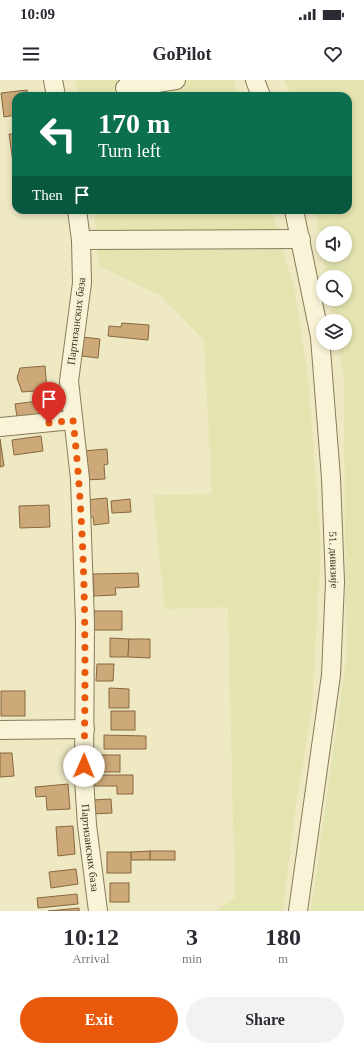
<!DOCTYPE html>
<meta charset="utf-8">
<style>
body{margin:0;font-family:Georgia,serif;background:#f2f2f3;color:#2b2b33;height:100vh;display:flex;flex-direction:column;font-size:15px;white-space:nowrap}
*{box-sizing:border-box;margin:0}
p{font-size:13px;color:#7c7c81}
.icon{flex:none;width:22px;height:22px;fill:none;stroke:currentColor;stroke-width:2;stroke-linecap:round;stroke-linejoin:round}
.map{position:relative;height:831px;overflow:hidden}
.panel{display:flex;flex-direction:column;background:#fff;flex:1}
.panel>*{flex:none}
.hud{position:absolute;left:12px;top:12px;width:340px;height:122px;border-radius:12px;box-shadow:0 2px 6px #0003;background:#0b6e4f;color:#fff;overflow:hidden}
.controls{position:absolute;left:316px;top:146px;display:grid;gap:8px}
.controls a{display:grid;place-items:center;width:36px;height:36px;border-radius:50%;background:#fff;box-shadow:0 2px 6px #0003;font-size:20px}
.pin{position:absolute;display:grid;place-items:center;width:34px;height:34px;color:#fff;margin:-41px -17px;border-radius:50% 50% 50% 0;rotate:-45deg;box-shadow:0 0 4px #0007}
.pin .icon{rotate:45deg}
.me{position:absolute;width:44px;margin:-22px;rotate:1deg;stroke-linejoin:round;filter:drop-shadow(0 0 3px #0008)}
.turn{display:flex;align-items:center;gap:14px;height:84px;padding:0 20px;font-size:18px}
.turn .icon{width:52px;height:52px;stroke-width:2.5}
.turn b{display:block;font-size:28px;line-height:34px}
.then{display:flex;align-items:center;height:38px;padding:0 20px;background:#0003;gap:8px;font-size:15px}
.eta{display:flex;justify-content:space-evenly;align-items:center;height:68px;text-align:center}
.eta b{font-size:24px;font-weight:700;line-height:28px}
.primary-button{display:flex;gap:8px;margin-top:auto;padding:8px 20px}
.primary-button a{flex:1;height:46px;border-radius:24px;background:#ea580c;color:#fff;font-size:16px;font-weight:700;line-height:46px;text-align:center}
.primary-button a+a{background:#f2f2f3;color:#2b2b33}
.status{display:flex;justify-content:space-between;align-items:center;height:28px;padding:0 20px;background:#fff;direction:ltr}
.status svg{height:11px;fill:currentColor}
header{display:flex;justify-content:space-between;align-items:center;height:52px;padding:0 20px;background:#fff;font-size:18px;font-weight:700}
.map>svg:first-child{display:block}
</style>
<div class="status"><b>10:09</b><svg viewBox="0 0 49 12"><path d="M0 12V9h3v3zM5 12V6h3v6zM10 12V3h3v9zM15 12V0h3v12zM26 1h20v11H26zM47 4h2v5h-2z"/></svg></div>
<header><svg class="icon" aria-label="menu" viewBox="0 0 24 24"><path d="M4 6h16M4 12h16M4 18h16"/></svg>GoPilot<svg class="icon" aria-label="heart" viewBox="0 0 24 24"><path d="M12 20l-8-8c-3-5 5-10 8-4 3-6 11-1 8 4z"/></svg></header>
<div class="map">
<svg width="364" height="831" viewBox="0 0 364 831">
<rect width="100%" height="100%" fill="#eee8c3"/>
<!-- farmland -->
<g fill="#e4e4b1" fill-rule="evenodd">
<polygon points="76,0 234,0 239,16 78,16"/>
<path d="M284,0H364V831H311L346,579L344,297L338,263H345V241H334L330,219H345V197H327L315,130H348V16H292ZM323,153H345V175H323Z"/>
<polygon points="161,130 272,130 294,208 308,297 321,467 312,625 293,745 283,831 216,831 235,817 228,527 165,529 153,415 212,414 204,260 161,216 99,186 94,132 161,132"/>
</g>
<!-- building -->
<g fill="#cda979" stroke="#88683f">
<polygon points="27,10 28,16 16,16 16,35 4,37 1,13"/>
<polygon points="9,54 16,54 16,89 14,89"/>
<polygon points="122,243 149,245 148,260 108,256 109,246 121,247"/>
<polygon points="83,257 100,259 98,278 82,276"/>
<polygon points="45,286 47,310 22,312 17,298 20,288"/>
<polygon points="38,321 41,339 18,343 15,324"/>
<polygon points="41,356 43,371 14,375 12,360"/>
<polygon points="0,359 4,386 0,387"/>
<polygon points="107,369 108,384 104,385 105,399 85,400 82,371"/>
<polygon points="107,418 109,443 94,445 93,437 87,437 85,420"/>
<polygon points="130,419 131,432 112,433 111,421"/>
<polygon points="49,425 50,447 20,448 19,426"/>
<polygon points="138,493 139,507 115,508 116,515 94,516 93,494"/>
<rect x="94" y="531" width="28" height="19"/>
<polygon points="110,558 129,559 128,577 110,577"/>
<polygon points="129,559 150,559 150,578 128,577"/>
<polygon points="97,584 114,584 113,601 96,601"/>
<polygon points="109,608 129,609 129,628 109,628"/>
<rect x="1" y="611" width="24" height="25"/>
<rect x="111" y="631" width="24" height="19"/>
<polygon points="104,655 146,656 146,669 104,669"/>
<polygon points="0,673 12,673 14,696 0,697"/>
<rect x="98" y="675" width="22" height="17"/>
<polygon points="94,695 133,695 133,714 117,714 117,706 95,706"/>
<polygon points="68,704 70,729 47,730 46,716 36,717 35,707"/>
<polygon points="111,719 112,733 92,734 92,720"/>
<polygon points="73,746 75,774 58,776 56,747"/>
<rect x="150" y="771" width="25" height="9"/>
<polygon points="150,771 150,780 131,780 131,772"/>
<rect x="107" y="772" width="24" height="21"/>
<polygon points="76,789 78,804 51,808 49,792"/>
<rect x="110" y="803" width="19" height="19"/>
<polygon points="77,814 78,824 38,828 37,818"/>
<polygon points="79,828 79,831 48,831"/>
</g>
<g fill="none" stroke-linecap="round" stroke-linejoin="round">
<defs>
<g id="minor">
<polyline points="53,0 56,16"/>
<polyline points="255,0 261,16"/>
<polyline points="125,8 176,0"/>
<path id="s1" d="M77,130L81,160L82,203L69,301L80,399L85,543L84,699L87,745L98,831"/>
<path id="s2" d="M294,130L320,257L331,398L335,502L331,595L298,831"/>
<polyline points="81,160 301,159"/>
<polyline points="0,347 73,340"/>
<polyline points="0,650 85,649"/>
</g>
</defs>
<!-- minor casing -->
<use href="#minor" stroke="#897a5a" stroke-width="20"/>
<!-- minor -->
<use href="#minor" stroke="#f9f4d7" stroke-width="18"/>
</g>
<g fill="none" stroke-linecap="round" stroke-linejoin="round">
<!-- route -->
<path stroke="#ea580c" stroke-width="7" stroke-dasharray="0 12.6" d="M49,343L73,340C86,455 86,571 84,686"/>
</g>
<g text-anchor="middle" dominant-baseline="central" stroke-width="4" stroke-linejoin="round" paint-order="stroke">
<!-- street labels -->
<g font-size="11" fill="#392f1e" stroke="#f6f1d3">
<text transform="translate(76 241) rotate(-83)">Партизанских база</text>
<text stroke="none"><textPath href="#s2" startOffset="353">51. дивизије</textPath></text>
<text stroke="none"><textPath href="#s1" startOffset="640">Партизанских база</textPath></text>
</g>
</g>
</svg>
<div class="controls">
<a><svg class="icon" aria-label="sound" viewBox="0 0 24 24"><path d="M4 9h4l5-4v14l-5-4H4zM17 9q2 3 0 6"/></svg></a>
<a><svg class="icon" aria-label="search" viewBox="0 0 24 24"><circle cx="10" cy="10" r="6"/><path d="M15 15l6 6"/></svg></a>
<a><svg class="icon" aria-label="layers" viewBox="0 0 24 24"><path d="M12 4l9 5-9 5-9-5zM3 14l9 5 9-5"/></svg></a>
</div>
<div class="pin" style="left:49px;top:343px;background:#d93025"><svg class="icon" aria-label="arrive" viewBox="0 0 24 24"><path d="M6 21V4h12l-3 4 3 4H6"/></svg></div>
<svg class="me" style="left:84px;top:686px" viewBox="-20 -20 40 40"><circle r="19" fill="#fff"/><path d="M0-13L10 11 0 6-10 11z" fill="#ea580c"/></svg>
<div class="hud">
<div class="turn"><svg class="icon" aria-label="left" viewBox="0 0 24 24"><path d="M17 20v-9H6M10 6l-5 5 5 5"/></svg><div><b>170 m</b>Turn left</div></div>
<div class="then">Then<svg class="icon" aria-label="arrive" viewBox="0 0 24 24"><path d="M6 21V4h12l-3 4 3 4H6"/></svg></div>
</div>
</div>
<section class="panel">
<div class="eta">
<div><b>10:12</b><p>Arrival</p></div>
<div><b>3</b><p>min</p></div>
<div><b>180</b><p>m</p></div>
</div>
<div class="primary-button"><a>Exit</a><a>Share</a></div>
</section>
